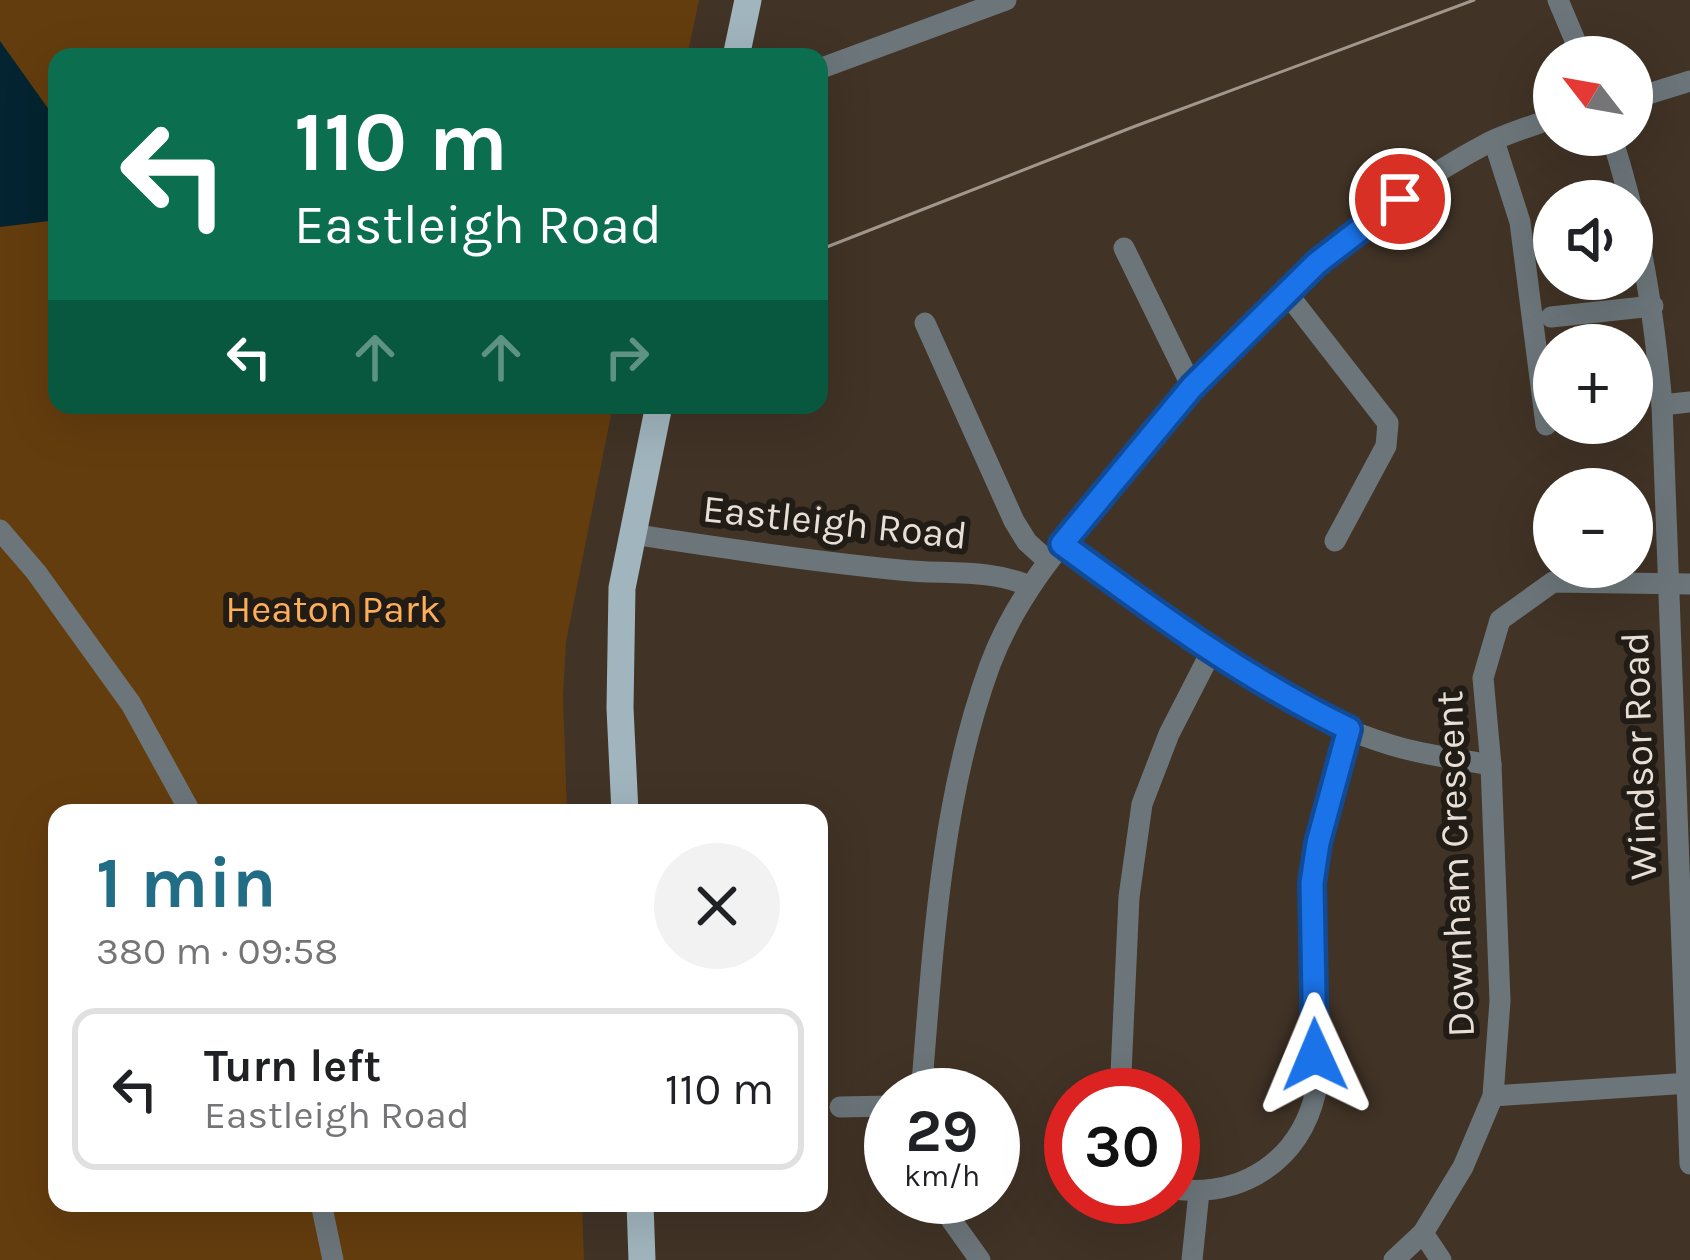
<!DOCTYPE html>
<meta charset="utf-8">
<style>
body{margin:0;font-family:Karla,sans-serif;background:#f2f2f2;color:#202124;height:100vh;display:flex;flex-direction:column;font-size:45px;white-space:nowrap}
*{box-sizing:border-box;margin:0}
p{font-size:39px;color:#757577}
.icon{flex:none;width:66px;height:66px;fill:none;stroke:currentColor;stroke-width:2;stroke-linecap:round;stroke-linejoin:round}
.map{position:relative;flex:1;overflow:hidden}
.panel{position:absolute;left:48px;top:804px;width:780px;height:408px;display:flex;flex-direction:column;background:#fff;border-radius:24px;box-shadow:0 12px 48px #0002}
.panel>*{flex:none}
.guide{position:absolute;left:48px;top:48px;width:780px;height:366px;border-radius:24px;box-shadow:0 12px 48px #0002;background:#0b6e4f;color:#fff;overflow:hidden}
.needle{width:78px;rotate:301deg}
.buttons{position:absolute;left:1533px;top:36px;display:grid;gap:24px}
.buttons a{display:grid;place-items:center;width:120px;height:120px;border-radius:50%;background:#fff;box-shadow:0 12px 48px #0002;font-size:60px}
.speed{position:absolute;left:864px;top:1068px;display:flex;gap:24px;font-size:60px;font-weight:700;text-align:center}
.speed>*{display:grid;place-content:center;width:156px;height:156px;border-radius:50%;background:#fff;box-shadow:0 12px 48px #0002;line-height:1}
.speed small{font-size:30px;font-weight:400}
.speed .limit{border:18px solid #d22;background:#fff;color:#111}
.pin{position:absolute;display:grid;place-items:center;width:102px;height:102px;color:#fff;margin:-51px;border:6px solid #fff;border-radius:50%;box-shadow:0 3px 12px #0007}
.me{position:absolute;width:132px;margin:-66px;rotate:359deg;stroke-linejoin:round;filter:drop-shadow(0 0 9px #0008)}
.turn{display:flex;align-items:center;gap:42px;height:252px;padding:0 48px;font-size:54px}
.turn .icon{width:156px;height:156px;stroke-width:2.5}
.turn b{display:block;font-size:84px;line-height:102px}
.lanes{display:flex;align-items:center;height:114px;padding:0 48px;background:#0003;justify-content:center;gap:60px;direction:ltr}
.lanes .off{opacity:.35}
.round{display:grid;place-items:center;flex:none;width:126px;height:126px;border-radius:63px;background:#f2f2f2}
.overview{display:flex;align-items:center;justify-content:space-between;height:204px;padding:0 48px}
h1{font-size:72px;font-weight:700;line-height:90px;color:#226d86}
ul{padding:0;list-style:none}
li{display:flex;align-items:center;gap:36px;height:162px;margin:0 24px 18px;padding:0 24px;border:6px solid #e0e0e0;border-radius:24px}
li div{flex:1}
li b{display:block;font-size:45px}
li em{font-style:normal}
.map>svg:first-child{display:block}
</style>
<div class="map">
<svg width="1690" height="1260" viewBox="0 0 1690 1260">
<rect width="100%" height="100%" fill="#413326"/>
<!-- green -->
<polygon fill="#643d0e" points="0,0 699,0 687,57 57,57 57,405 613,405 566,642 563,696 567,813 57,813 57,1203 582,1203 584,1260 0,1260"/>
<!-- water -->
<polygon fill="#032430" points="0,41 57,121 57,220 0,227"/>
<g fill="none" stroke-linecap="round" stroke-linejoin="round">
<!-- minor -->
<g stroke="#6c767a" stroke-width="21">
<polyline points="1558,0 1582,57"/>
<polyline points="819,69 1006,0"/>
<polyline points="1632,99 1690,81"/>
<path d="M1611,135C1640,224 1654,311 1662,405L1690,1164"/>
<polyline points="1494,141 1520,222 1546,425"/>
<polyline points="1124,248 1192,387"/>
<polyline points="1286,292 1388,423 1386,446 1335,541"/>
<polyline points="1551,317 1653,306"/>
<polyline points="925,323 1014,521 1027,542 1048,561"/>
<polyline points="1662,405 1690,402"/>
<polyline points="0,530 36,572 131,704 191,813"/>
<path d="M632,534C721,548 810,561 900,570C942,575 989,568 1029,586"/>
<path d="M1062,544C1164,618 1268,708 1391,745C1423,755 1458,759 1491,765"/>
<path d="M921,1095C933,952 940,801 990,665C1017,592 1068,536 1117,478C1222,351 1338,222 1486,144C1507,133 1532,126 1554,118"/>
<polyline points="1120,1095 1129,897 1142,804 1169,734 1211,652"/>
<polyline points="1493,1096 1690,1083"/>
<polyline points="840,1107 891,1106"/>
<path d="M1173,1189C1243,1198 1300,1161 1316,1091L1313,883L1317,843L1349,729"/>
<polyline points="944,1197 952,1221 980,1260"/>
<polyline points="321,1203 333,1260"/>
<polyline points="1423,1233 1441,1260"/>
<polyline points="1192,1260 1199,1192"/>
<polyline points="1394,1260 1423,1233 1463,1167 1493,1096 1500,1001 1491,765 1483,678 1500,620 1553,582 1690,584"/>
</g>
<!-- major -->
<g stroke="#a1b5be" stroke-width="27">
<polyline points="736,57 748,0"/>
<polyline points="625,813 620,708 622,588 659,405"/>
<polyline points="640,1203 642,1260"/>
</g>
<!-- tram -->
<polyline stroke="#a2978d" stroke-width="3" points="819,250 1133,127 1474,0"/>
</g>
<g fill="none" stroke-linecap="round" stroke-linejoin="round">
<defs>
<path id="route" d="M1315,1055L1312,883L1318,843L1349,729C1244,678 1156,613 1062,544L1192,387L1317,263L1400,199"/>
</defs>
<!-- route casing -->
<use href="#route" stroke="#114b97" stroke-width="30"/>
<!-- route -->
<use href="#route" stroke="#1a73e8" stroke-width="21"/>
</g>
<g text-anchor="middle" dominant-baseline="central" stroke-width="12" stroke-linejoin="round" paint-order="stroke">
<!-- street labels -->
<g font-size="39" fill="#e7ded6" stroke="#221c16">
<text transform="translate(835 522) rotate(6)">Eastleigh Road</text>
<text transform="translate(1639 756) rotate(-92)">Windsor Road</text>
<text transform="translate(1455 864) rotate(-92)">Downham Crescent</text>
</g>
<!-- park labels -->
<g font-size="39" fill="#feae59" stroke="#221c16">
<text x="333" y="609">Heaton Park</text>
</g>
</g>
</svg>
<div class="buttons">
<a><svg class="needle" viewBox="-14 -14 28 28"><path d="M0-13l5 13h-10z" fill="#e53935"/><path d="M0 13l5-13h-10z" fill="#757577"/></svg></a>
<a><svg class="icon" aria-label="sound" viewBox="0 0 24 24"><path d="M4 9h4l5-4v14l-5-4H4zM17 9q2 3 0 6"/></svg></a>
<a>+</a>
<a>−</a>
</div>
<div class="speed"><div>29<small>km/h</small></div><div class="limit">30</div></div>
<div class="pin" style="left:1400px;top:199px;background:#d93025"><svg class="icon" aria-label="arrive" viewBox="0 0 24 24"><path d="M6 21V4h12l-3 4 3 4H6"/></svg></div>
<svg class="me" style="left:1315px;top:1055px" viewBox="-20 -20 40 40"><path d="M0-17L14 15 0 8-14 15z" fill="#1a73e8" stroke="#fff" stroke-width="4"/></svg>
<div class="guide">
<div class="turn"><svg class="icon" aria-label="left" viewBox="0 0 24 24"><path d="M17 20v-9H6M10 6l-5 5 5 5"/></svg><div><b>110 m</b>Eastleigh Road</div></div>
<div class="lanes"><svg class="icon" aria-label="left" viewBox="0 0 24 24"><path d="M17 20v-9H6M10 6l-5 5 5 5"/></svg><svg class="icon off" aria-label="ahead" viewBox="0 0 24 24"><path d="M12 20V5M6 11l6-6 6 6"/></svg><svg class="icon off" aria-label="ahead" viewBox="0 0 24 24"><path d="M12 20V5M6 11l6-6 6 6"/></svg><svg class="icon off" aria-label="right" viewBox="0 0 24 24"><path d="M7 20v-9h11M14 6l5 5-5 5"/></svg></div>
</div>
<section class="panel">
<div class="overview"><div><h1>1 min</h1><p>380 m · 09:58</p></div><a class="round"><svg class="icon" aria-label="close" viewBox="0 0 24 24"><path d="M6 6l12 12M18 6L6 18"/></svg></a></div>
<ul>
<li><svg class="icon" aria-label="left" viewBox="0 0 24 24"><path d="M17 20v-9H6M10 6l-5 5 5 5"/></svg><div><b>Turn left</b><p>Eastleigh Road</p></div><em>110 m</em></li>
</ul>
</section>
</div>
